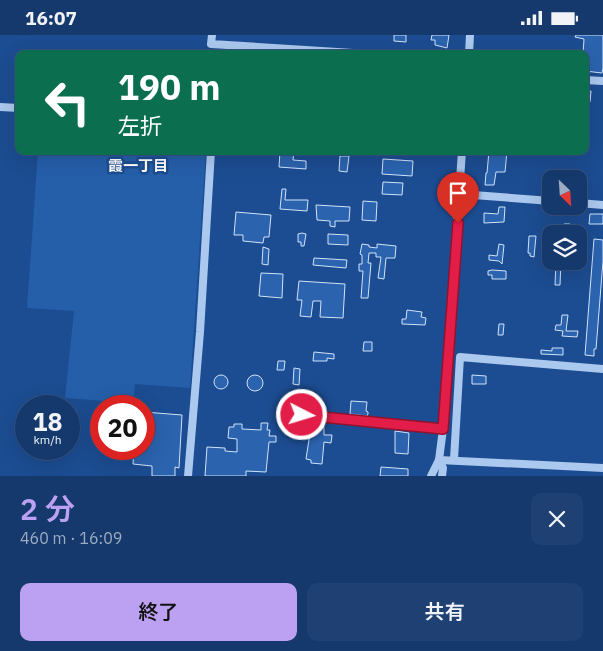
<!DOCTYPE html>
<html lang="ja">
<meta charset="utf-8">
<style>
body{margin:0;font-family:"IBM Plex Sans","Noto Sans JP",sans-serif;background:#1e4072;color:#f1f3f6;height:100vh;display:flex;flex-direction:column;font-size:19px;white-space:nowrap}
*{box-sizing:border-box;margin:0}
p{font-size:16px;color:#9dacc2}
.icon{flex:none;width:28px;height:28px;fill:none;stroke:currentColor;stroke-width:2;stroke-linecap:round;stroke-linejoin:round}
.map{position:relative;height:441px;overflow:hidden}
.drawer{display:flex;flex-direction:column;background:#15396d;flex:1}
.drawer>*{flex:none}
.banner{position:absolute;left:15px;top:15px;width:574px;height:105px;border-radius:10px;box-shadow:0 5px 20px #0002,0 0 0 1px #345380;background:#0b6e4f;color:#fff;overflow:hidden}
.needle{width:32px;rotate:155deg}
.tools{position:absolute;left:542px;top:135px;display:grid;gap:10px}
.tools a{display:grid;place-items:center;width:45px;height:45px;border-radius:10px;background:#15396d;box-shadow:0 5px 20px #0002,0 0 0 1px #345380;font-size:25px}
.speed{position:absolute;left:15px;top:360px;display:flex;gap:10px;font-size:25px;font-weight:700;text-align:center}
.speed>*{display:grid;place-content:center;width:65px;height:65px;border-radius:50%;background:#15396d;box-shadow:0 5px 20px #0002,0 0 0 1px #345380;line-height:1}
.speed small{font-size:12px;font-weight:400}
.speed .limit{border:8px solid #d22;background:#fff;color:#111}
.pin{position:absolute;display:grid;place-items:center;width:42px;height:42px;color:#fff;margin:-51px -21px;border-radius:50% 50% 50% 0;rotate:-45deg;box-shadow:0 0 5px #0007}
.pin .icon{rotate:45deg}
.me{position:absolute;width:55px;margin:-28px;rotate:95deg;stroke-linejoin:round;filter:drop-shadow(0 0 4px #0008)}
.turn{display:flex;align-items:center;gap:18px;height:105px;padding:0 20px;font-size:22px}
.turn .icon{width:65px;height:65px;stroke-width:2.5}
.turn b{display:block;font-size:35px;line-height:42px}
.round{display:grid;place-items:center;flex:none;width:52px;height:52px;border-radius:10px;background:#1e4072}
.headline{display:flex;align-items:center;justify-content:space-between;height:85px;padding:0 20px}
h1{font-size:30px;font-weight:600;line-height:38px;color:#bca0f2}
.action{display:flex;gap:10px;margin-top:auto;padding:10px 20px}
.action a{flex:1;height:58px;border-radius:10px;background:#bca0f2;color:#111;font-size:20px;font-weight:600;line-height:58px;text-align:center}
.action a+a{background:#1e4072;color:#f1f3f6}
.status{display:flex;justify-content:space-between;align-items:center;height:35px;padding:0 25px;background:#15396d;direction:ltr}
.status svg{height:14px;fill:currentColor}
.map>svg:first-child{display:block}
</style>
<div class="status"><b>16:07</b><svg viewBox="0 0 49 12"><path d="M0 12V9h3v3zM5 12V6h3v6zM10 12V3h3v9zM15 12V0h3v12zM26 1h20v11H26zM47 4h2v5h-2z"/></svg></div>
<div class="map">
<svg width="603" height="441" viewBox="0 0 603 441">
<rect width="100%" height="100%" fill="#1c4c91"/>
<!-- green -->
<polygon fill="#255ea9" points="38,116 206,116 190,353 135,349 133,368 65,363 74,276 27,273"/>
<!-- building -->
<g fill="#2b63ae" stroke="#d1e3fa">
<polygon points="394,0 406,0 406,7 394,6"/>
<polygon points="432,0 449,0 447,13 435,10 435,5 431,5"/>
<polygon points="576,0 603,0 603,33 602,38 585,36 585,19 583,19 584,4 575,2"/>
<polygon points="585,56 591,56 590,67 585,67"/>
<polygon points="280,116 294,116 293,125 306,126 306,134 279,132"/>
<polygon points="489,116 507,116 505,137 496,137 494,150 485,150 486,138 487,138"/>
<polygon points="340,121 349,121 347,137 339,136"/>
<polygon points="383,124 413,126 412,141 382,139"/>
<polygon points="383,147 403,148 402,160 382,159"/>
<polygon points="282,154 286,154 285,165 308,165 307,176 280,174"/>
<polygon points="363,166 377,167 376,186 362,185"/>
<polygon points="316,170 350,172 349,186 335,186 335,192 330,191 330,186 317,185"/>
<polygon points="499,172 505,172 504,187 484,188 484,178 498,179"/>
<polygon points="236,177 271,180 269,202 264,202 263,208 243,206 243,200 234,200"/>
<polygon points="590,179 603,179 603,189 589,189"/>
<polygon points="564,189 570,189 569,199 564,199"/>
<polygon points="302,198 306,199 304,211 301,211 301,207 298,207 298,199"/>
<polygon points="328,199 348,200 348,210 328,209"/>
<polygon points="529,201 536,201 534,222 530,221 530,218 528,218"/>
<polygon points="594,204 603,205 603,226 596,314 594,314 594,321 585,320"/>
<polygon points="362,209 369,210 369,212 377,213 377,209 396,211 395,223 386,223 384,244 378,243 381,222 376,222 376,218 369,218 368,228 371,228 368,263 361,263 363,236 359,236 359,229 362,229 362,220 360,219"/>
<polygon points="499,209 504,210 502,229 499,226 489,225 489,220 497,221"/>
<polygon points="263,212 269,214 268,230 262,229"/>
<polygon points="314,223 347,225 346,233 313,230"/>
<polygon points="556,226 561,226 560,250 555,250"/>
<polygon points="492,235 506,236 506,244 492,244 492,240 488,240 488,236"/>
<polygon points="261,238 283,239 282,263 259,261"/>
<polygon points="299,246 345,249 343,283 320,282 321,266 313,266 311,282 300,281 302,265 297,265"/>
<polygon points="407,275 422,277 421,282 426,283 425,290 402,289 402,284 406,284"/>
<polygon points="562,280 568,280 566,296 578,296 577,302 562,301 563,296 555,295 556,290 561,290"/>
<polygon points="499,289 504,289 503,300 498,300"/>
<polygon points="364,307 372,307 372,316 363,316"/>
<polygon points="552,313 563,313 563,320 541,319 541,315 552,316"/>
<polygon points="314,317 334,319 334,324 327,323 327,326 313,326"/>
<polygon points="278,326 285,326 284,335 277,335"/>
<polygon points="294,333 300,334 299,350 293,349"/>
<circle cx="221" cy="347" r="7"/>
<polygon points="472,340 486,341 486,349 472,349"/>
<circle cx="255" cy="348" r="8"/>
<polygon points="351,366 367,367 366,376 368,377 368,379 367,381 350,379"/>
<polygon points="144,377 182,380 179,433 175,432 175,441 152,441 152,431 133,429 134,414 144,414"/>
<polygon points="261,388 268,388 267,395 270,395 269,401 276,401 276,407 269,407 266,437 246,436 246,441 205,441 207,412 225,413 225,416 237,417 237,404 228,403 229,392 234,392 234,389 242,389 242,394 261,395"/>
<polygon points="308,391 324,392 324,400 332,400 331,408 324,407 322,429 311,428 311,425 306,424 310,398 308,397"/>
<polygon points="395,396 409,398 408,419 395,418"/>
<polygon points="381,432 408,434 408,441 380,441"/>
</g>
<g fill="none" stroke-linecap="round" stroke-linejoin="round">
<!-- minor -->
<g stroke="#abc8ee" stroke-width="8">
<polyline points="212,0 211,9 369,19"/>
<polyline points="469,19 470,0"/>
<polyline points="585,45 603,46"/>
<polyline points="0,72 19,73"/>
<polyline points="460,159 551,166"/>
<polyline points="579,168 603,170"/>
<polyline points="302,380 443,394"/>
<polyline points="454,424 460,322 603,334"/>
<polyline points="439,425 603,433"/>
<polyline points="439,425 443,433 442,441"/>
<polyline points="188,441 200,297 211,116"/>
<polyline points="431,441 439,425 443,394 462,116"/>
</g>
</g>
<g fill="none" stroke-linecap="round" stroke-linejoin="round">
<defs>
<polyline id="route" points="302,380 443,394 458,188"/>
</defs>
<!-- route casing -->
<use href="#route" stroke="#92132f" stroke-width="12"/>
<!-- route -->
<use href="#route" stroke="#e11d48" stroke-width="9"/>
</g>
<g text-anchor="middle" dominant-baseline="central" stroke-width="5" stroke-linejoin="round" paint-order="stroke">
<!-- neighbourhood labels -->
<g font-size="15" font-weight="bold" fill="#fff" stroke="#1c4c91">
<text x="138" y="130">霞一丁目</text>
</g>
</g>
</svg>
<div class="tools">
<a><svg class="needle" viewBox="-14 -14 28 28"><path d="M0-13l5 13h-10z" fill="#e53935"/><path d="M0 13l5-13h-10z" fill="#9dacc2"/></svg></a>
<a><svg class="icon" aria-label="layers" viewBox="0 0 24 24"><path d="M12 4l9 5-9 5-9-5zM3 14l9 5 9-5"/></svg></a>
</div>
<div class="speed"><div>18<small>km/h</small></div><div class="limit">20</div></div>
<div class="pin" style="left:458px;top:188px;background:#d93025"><svg class="icon" aria-label="arrive" viewBox="0 0 24 24"><path d="M6 21V4h12l-3 4 3 4H6"/></svg></div>
<svg class="me" style="left:302px;top:380px" viewBox="-20 -20 40 40"><circle r="17" fill="#e11d48" stroke="#fff" stroke-width="3"/><path d="M0-11L8 9 0 5-8 9z" fill="#fff"/></svg>
<div class="banner">
<div class="turn"><svg class="icon" aria-label="left" viewBox="0 0 24 24"><path d="M17 20v-9H6M10 6l-5 5 5 5"/></svg><div><b>190 m</b>左折</div></div>
</div>
</div>
<section class="drawer">
<div class="headline"><div><h1>2 分</h1><p>460 m · 16:09</p></div><a class="round"><svg class="icon" aria-label="close" viewBox="0 0 24 24"><path d="M6 6l12 12M18 6L6 18"/></svg></a></div>
<div class="action"><a>終了</a><a>共有</a></div>
</section>
